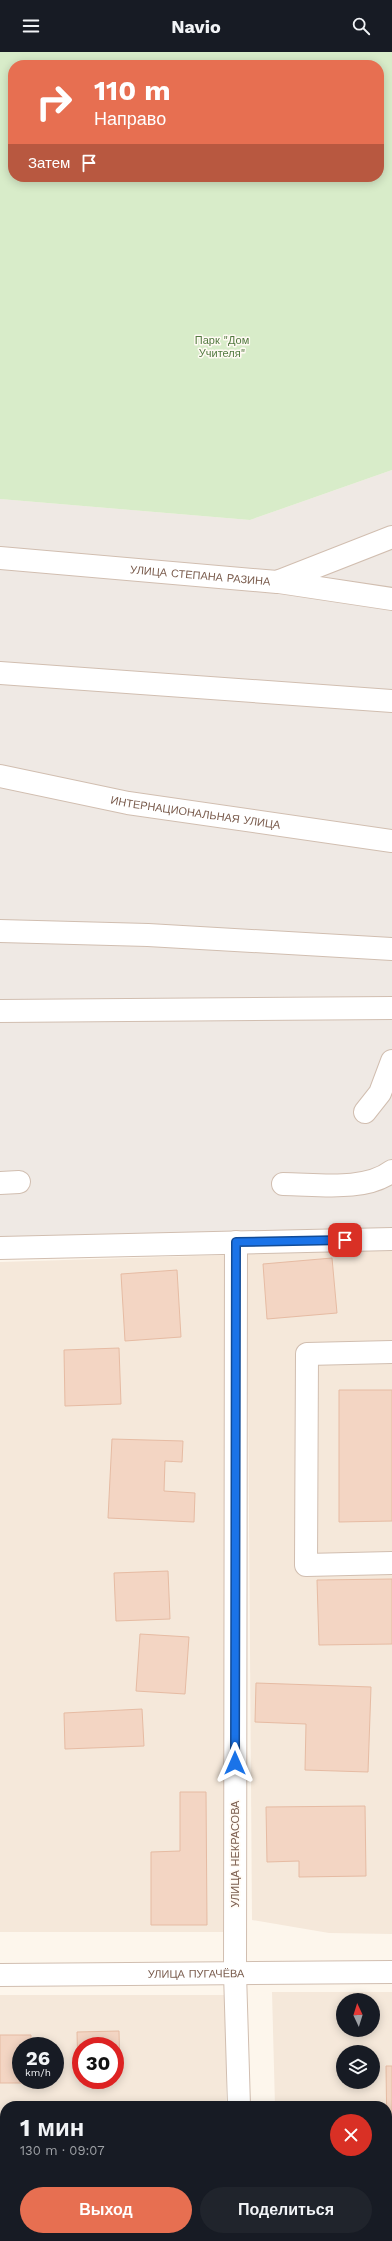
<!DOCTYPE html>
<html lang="ru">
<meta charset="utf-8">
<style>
body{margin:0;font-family:"Work Sans",sans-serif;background:#20242c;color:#f1f3f6;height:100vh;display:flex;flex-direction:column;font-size:15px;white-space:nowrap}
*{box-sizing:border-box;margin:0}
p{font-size:13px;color:#9ea1a6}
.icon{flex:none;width:22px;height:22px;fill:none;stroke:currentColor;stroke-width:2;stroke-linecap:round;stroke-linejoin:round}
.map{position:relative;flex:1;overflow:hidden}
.sheet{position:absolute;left:0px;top:2049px;width:392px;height:140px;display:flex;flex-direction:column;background:#171b24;border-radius:16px 16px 0 0;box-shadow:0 2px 10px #0003}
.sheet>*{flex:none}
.banner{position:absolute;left:8px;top:8px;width:376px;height:122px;border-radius:16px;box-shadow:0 2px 10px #0003;background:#e76f51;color:#fff;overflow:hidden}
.needle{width:26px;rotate:356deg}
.controls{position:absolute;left:336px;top:1941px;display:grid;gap:8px}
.controls a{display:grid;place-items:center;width:44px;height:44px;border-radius:50%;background:#171b24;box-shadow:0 2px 10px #0003;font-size:20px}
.speed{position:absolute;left:12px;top:1985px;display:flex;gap:8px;font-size:20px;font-weight:700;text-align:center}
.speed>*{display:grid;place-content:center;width:52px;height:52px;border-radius:50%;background:#171b24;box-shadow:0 2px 10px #0003;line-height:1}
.speed small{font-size:10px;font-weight:400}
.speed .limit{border:6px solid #d22;background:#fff;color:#111}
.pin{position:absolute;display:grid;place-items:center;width:34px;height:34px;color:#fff;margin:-17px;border-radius:8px;box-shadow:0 2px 6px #0006}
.me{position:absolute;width:44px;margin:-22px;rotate:0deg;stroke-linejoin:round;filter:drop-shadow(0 0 3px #0008)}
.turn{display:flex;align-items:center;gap:14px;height:84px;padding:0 20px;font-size:18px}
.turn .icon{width:52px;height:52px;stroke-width:2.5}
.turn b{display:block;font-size:28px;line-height:34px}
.then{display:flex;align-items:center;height:38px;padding:0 20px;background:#0003;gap:8px;font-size:15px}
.round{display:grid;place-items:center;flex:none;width:42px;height:42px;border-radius:21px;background:#20242c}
.summary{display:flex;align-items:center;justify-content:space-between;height:68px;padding:0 20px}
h1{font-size:24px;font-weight:700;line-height:30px}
.button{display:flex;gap:8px;margin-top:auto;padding:8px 20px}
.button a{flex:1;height:46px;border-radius:24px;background:#e76f51;color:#fff;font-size:16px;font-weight:700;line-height:46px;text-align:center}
.button a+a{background:#20242c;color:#f1f3f6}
header{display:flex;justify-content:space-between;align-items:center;height:52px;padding:0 20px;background:#171b24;font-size:18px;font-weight:700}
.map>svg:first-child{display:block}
</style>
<header><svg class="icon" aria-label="menu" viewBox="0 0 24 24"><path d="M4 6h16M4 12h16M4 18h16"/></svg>Navio<svg class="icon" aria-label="search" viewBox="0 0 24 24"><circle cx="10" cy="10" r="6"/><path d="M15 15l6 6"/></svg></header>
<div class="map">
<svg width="392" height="2189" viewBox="0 0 392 2189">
<rect width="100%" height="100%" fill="#fdf6ec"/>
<!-- residential -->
<g fill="#f5e8da" fill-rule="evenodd">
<polygon points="392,1183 392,1882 329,1881 252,1868 247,1194"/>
<polygon points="227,1203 228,1880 0,1880 0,1210"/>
<path d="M272,1940H392V2189H279V2184H387V2054H275ZM343,1948H373V1978H343ZM343,2000H373V2030H343Z"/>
<path d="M0,1943H226V2054H5V2178H0ZM21,1994H55V2028H21ZM81,1994H115V2028H81Z"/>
<polygon points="231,2184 231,2189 31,2189"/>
</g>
<!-- industrial -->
<polygon fill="#efe9e4" points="392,418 392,1183 0,1203 0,447 250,468"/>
<!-- green -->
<path fill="#d8ecc9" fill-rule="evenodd" d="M0,0H392V418L250,468L0,447ZM13,13H379V125H13Z"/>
<!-- building -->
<g fill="#f3d5c3" stroke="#e6bba3">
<polygon points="332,1206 337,1261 267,1267 263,1212"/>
<polygon points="177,1218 181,1285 125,1289 121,1222"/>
<polygon points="119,1296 121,1352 65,1354 64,1298"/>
<polygon points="339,1338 392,1338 392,1469 339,1470"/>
<polygon points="112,1387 183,1389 182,1410 165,1409 164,1439 195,1441 194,1470 108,1466"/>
<polygon points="168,1519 170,1567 116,1569 114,1521"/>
<polygon points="392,1527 392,1592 319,1593 317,1528"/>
<polygon points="140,1582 189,1585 185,1642 136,1639"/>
<polygon points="256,1631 371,1635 368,1720 305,1718 306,1672 255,1670"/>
<polygon points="142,1657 144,1694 65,1697 64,1661"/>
<polygon points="180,1740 206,1740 207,1873 151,1873 151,1800 180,1799"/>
<polygon points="365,1754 366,1824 299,1825 299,1809 267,1810 266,1755"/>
<polygon points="119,1979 120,2023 115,2024 115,1994 81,1994 81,2024 78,2024 77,1980"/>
<polygon points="0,1983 31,1983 31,1994 21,1994 21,2028 31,2028 31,2031 0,2031"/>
<polygon points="386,2014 392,2014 392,2086 387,2086"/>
<polygon points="334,2186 334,2189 293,2189 293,2187"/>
</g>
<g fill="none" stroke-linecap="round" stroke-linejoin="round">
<defs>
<g id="minor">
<path id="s1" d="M0,506L277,530L392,485"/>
<polyline points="279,530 392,547"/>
<polyline points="0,621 392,649"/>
<path id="s2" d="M0,724L128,751L392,789"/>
<polyline points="0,879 148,883 392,897"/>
<polyline points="0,959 392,956"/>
<polyline points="365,1060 380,1041 392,1009"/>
<polyline points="0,1131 19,1130"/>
<path d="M283,1132C316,1132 365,1140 392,1119"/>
<polyline points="236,1190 235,1921 239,2054"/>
<polyline points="0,1196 392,1187"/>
<polyline points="392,1300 307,1302 306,1513 392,1511"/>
<path id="s3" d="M0,1923L392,1920"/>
<polyline points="243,2184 243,2189"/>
</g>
</defs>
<!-- minor casing -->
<use href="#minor" stroke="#d1beb0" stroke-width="24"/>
<!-- minor -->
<use href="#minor" stroke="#fff" stroke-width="22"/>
</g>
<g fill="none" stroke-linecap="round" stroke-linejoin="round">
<defs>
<polyline id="route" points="235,1711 236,1190 345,1188"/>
</defs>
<!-- route casing -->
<use href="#route" stroke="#114b97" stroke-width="10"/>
<!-- route -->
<use href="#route" stroke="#1a73e8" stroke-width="7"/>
</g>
<g text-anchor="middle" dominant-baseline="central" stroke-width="3" stroke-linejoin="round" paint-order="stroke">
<!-- park labels -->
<g font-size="11" fill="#537a41" stroke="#fffaf3">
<text x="222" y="288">Парк "Дом<tspan x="222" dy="13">Учителя"</tspan></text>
</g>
<!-- street labels -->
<g font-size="11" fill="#7a5c4d" stroke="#fffaf3">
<text stroke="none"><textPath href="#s1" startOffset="201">УЛИЦА СТЕПАНА РАЗИНА</textPath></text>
<text stroke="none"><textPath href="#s2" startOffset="199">ИНТЕРНАЦИОНАЛЬНАЯ УЛИЦА</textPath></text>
<text transform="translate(235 1802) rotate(-90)">УЛИЦА НЕКРАСОВА</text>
<text stroke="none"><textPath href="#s3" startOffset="196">УЛИЦА ПУГАЧЁВА</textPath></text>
</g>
</g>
</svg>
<div class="controls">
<a><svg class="needle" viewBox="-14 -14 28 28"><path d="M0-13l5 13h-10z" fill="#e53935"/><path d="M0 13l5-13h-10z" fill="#9ea1a6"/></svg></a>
<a><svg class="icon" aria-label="layers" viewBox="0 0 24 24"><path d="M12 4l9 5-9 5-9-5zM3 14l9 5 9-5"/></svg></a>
</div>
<div class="speed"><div>26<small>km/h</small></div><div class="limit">30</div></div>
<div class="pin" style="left:345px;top:1188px;background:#d93025"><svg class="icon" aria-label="arrive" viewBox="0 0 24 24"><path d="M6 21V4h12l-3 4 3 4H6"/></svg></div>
<svg class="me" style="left:235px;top:1711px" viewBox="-20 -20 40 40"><path d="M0-17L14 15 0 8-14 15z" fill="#1a73e8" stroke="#fff" stroke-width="4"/></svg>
<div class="banner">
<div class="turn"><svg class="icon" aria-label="right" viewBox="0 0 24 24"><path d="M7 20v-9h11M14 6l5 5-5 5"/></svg><div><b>110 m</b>Направо</div></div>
<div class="then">Затем<svg class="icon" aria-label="arrive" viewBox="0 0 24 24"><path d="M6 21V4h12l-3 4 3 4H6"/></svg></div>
</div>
<section class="sheet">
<div class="summary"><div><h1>1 мин</h1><p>130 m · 09:07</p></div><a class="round" style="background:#d93025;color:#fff"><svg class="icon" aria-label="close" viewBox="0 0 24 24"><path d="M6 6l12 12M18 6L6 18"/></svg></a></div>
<div class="button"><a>Выход</a><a>Поделиться</a></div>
</section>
</div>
